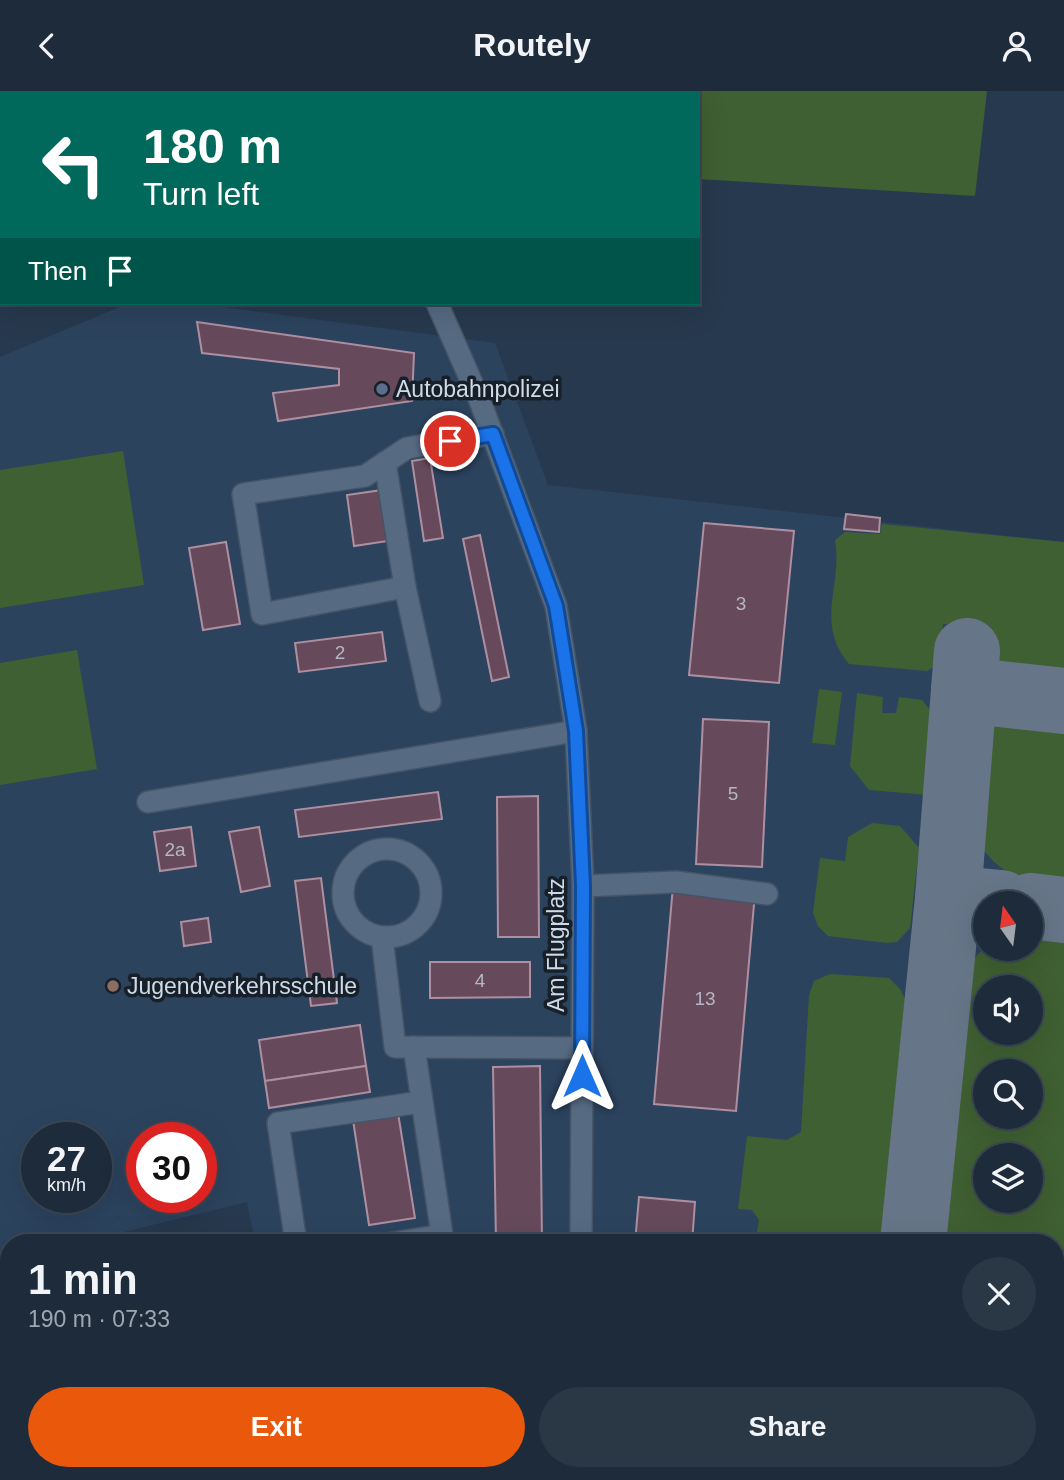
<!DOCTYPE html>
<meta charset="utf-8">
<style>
body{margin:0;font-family:Arial,sans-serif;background:#2a3745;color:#f1f3f6;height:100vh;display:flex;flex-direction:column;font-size:26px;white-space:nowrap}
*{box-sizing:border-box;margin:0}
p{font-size:23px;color:#a0a7af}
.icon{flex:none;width:38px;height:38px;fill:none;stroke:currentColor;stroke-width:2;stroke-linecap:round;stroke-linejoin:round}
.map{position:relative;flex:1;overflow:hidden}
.panel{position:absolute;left:0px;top:1143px;width:1064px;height:247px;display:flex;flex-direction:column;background:#1d2b3a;border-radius:28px 28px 0 0;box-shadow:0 7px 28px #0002,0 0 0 2px #3b4754}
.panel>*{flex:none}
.hud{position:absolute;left:0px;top:0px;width:700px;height:214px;box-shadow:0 7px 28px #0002,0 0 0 2px #3b4754;background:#00695c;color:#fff;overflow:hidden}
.needle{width:46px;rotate:346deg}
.fabs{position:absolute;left:973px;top:800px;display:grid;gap:14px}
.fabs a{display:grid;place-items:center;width:70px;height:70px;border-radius:50%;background:#1d2b3a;box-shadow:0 7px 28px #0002,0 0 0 2px #3b4754;font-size:35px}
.speed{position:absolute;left:21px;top:1031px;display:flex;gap:14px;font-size:35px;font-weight:700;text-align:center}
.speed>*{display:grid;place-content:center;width:91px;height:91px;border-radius:50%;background:#1d2b3a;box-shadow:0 7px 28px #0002,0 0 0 2px #3b4754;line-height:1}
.speed small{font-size:18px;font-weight:400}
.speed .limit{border:10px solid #d22;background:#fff;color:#111}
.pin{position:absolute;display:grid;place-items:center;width:60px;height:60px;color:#fff;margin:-30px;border:4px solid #fff;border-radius:50%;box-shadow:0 2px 7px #0007}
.me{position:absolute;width:77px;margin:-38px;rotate:0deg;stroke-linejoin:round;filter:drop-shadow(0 0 5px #0008)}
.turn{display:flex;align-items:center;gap:24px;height:147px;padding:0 28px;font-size:32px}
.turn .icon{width:91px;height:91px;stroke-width:2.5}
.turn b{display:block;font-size:49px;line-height:60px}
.then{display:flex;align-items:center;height:66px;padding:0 28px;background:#0003;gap:14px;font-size:26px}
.round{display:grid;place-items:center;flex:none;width:74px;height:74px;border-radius:37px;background:#2a3745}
.overview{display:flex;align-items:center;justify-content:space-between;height:119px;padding:0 28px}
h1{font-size:42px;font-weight:600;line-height:52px}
.button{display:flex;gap:14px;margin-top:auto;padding:14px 28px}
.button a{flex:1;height:80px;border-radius:42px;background:#ea580c;color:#fff;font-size:28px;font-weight:600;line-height:80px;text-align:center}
.button a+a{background:#2a3745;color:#f1f3f6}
header{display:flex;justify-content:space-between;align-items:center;height:91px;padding:0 28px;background:#1d2b3a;font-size:32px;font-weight:600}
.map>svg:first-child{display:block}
</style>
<header><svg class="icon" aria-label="back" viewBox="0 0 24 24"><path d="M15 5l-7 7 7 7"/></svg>Routely<svg class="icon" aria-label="person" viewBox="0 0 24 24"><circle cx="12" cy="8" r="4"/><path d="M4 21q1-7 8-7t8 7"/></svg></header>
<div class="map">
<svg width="1064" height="1389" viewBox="0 0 1064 1389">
<rect width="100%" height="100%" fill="#27394e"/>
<!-- built -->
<path fill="#2c435e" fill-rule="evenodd" d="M129,212H192L495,252L548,394L1064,451V1389H540L539,1381H1055V1152L255,1151L247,1111L83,1151L9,1152V1170L0,1172V266ZM985,812H1031V858H985ZM985,896H1031V942H985ZM985,980H1031V1026H985ZM37,1046H96V1106H37ZM142,1046H201V1106H142ZM985,1064H1031V1110H985Z"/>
<!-- green -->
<g fill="#3f6032" fill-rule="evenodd">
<polygon points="542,0 987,0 975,105 698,88 698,2"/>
<polygon points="123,360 144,494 0,517 0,379"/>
<path d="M882,433L1064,451V603L971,594L976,535L943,533L939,573L927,580L849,573C814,531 843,495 835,449L845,441L880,443Z"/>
<polygon points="77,559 97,678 0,694 0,572"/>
<polygon points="819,598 842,601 835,654 812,652"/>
<polygon points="857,602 883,606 882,622 896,622 899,606 922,609 936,626 927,704 869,699 850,675"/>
<polygon points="969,607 1064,617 1064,803 1024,794 994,771 968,742 961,702"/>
<polygon points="872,732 900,735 919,757 910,837 897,851 887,852 828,845 818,835 813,822 820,767 845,770 848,746"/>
<path d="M1040,835L1064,836V1389H975L967,1381H1055V1152L923,1151L947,896L985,856L1031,858V838ZM986,896H1031V942H985ZM985,980H1031V1026H985ZM1031,1064V1110H985V1064Z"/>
<polygon points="830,883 889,887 900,898 908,914 887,1150 760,1151 756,1147 759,1129 752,1119 738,1118 747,1045 787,1049 801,1041 809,904 814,890"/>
<rect x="245" y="1381" width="280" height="8"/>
</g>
<!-- forest -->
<polygon fill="#577a49" points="0,1227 9,1229 9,1381 130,1381 129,1389 0,1389"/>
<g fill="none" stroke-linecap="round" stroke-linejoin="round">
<!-- taxiway -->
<g stroke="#667688" stroke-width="66">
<polyline points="964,599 1064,610"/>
<polyline points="948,807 1001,812"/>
<polyline points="1031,815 1064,819"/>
<polyline points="913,1152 948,807 967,560"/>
<polyline points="888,1389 889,1381"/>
</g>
</g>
<!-- building -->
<g fill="#664a5b" stroke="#ae8fa2" stroke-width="2">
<polygon points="197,231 414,262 412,310 278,330 273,302 339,294 339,278 202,262"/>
<polygon points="430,367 443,447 424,450 412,370"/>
<polygon points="382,399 388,450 354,455 347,404"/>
<polygon points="846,423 880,427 879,441 844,438"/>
<polygon points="704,432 794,440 779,592 689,584"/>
<polygon points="480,444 509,586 492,590 463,448"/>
<polygon points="226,451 240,533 203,539 189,457"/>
<polygon points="382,541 386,570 299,581 295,552"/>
<polygon points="703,628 769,631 762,776 696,773"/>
<polygon points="438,701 442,728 299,746 295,719"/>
<polygon points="538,705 539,846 498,846 497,706"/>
<polygon points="191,736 196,775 160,780 154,741"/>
<polygon points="259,736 270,795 241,801 229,741"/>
<polygon points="321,787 337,912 311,915 295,790"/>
<polygon points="673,795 755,802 736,1020 654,1013"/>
<polygon points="208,827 211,851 184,855 181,831"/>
<polygon points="430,871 530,871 530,906 430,907"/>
<polygon points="360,934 366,975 265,990 259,949"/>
<polygon points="366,975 370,1001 269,1017 265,990"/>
<polygon points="540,975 542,1152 496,1152 493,976"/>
<polygon points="398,1022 415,1127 369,1134 353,1029"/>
<polygon points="639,1106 695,1111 692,1152 635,1152"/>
</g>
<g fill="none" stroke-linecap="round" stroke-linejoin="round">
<defs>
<g id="minor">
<polyline points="2,0 2,2"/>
<polyline points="349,0 350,2"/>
<polyline points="218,2 224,0"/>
<polyline points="0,47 2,46"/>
<polyline points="0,121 2,121"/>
<polyline points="437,212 480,310 556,515 576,640 583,795 581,1152"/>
<polyline points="385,371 405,496 262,523 243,403 365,385 407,357 493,343"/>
<polyline points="405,496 430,610"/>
<polyline points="148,711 576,640"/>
<circle cx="387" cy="802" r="44"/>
<polyline points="583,795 676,791 767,803"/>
<polyline points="382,846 395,956 582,957"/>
<polyline points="296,1152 278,1032 421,1011"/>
<polyline points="393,1152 442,1144 414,956"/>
<polyline points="582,1381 582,1389"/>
</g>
</defs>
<!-- minor casing -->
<use href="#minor" stroke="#445466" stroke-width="24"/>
<!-- minor -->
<use href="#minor" stroke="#566a82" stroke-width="21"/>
</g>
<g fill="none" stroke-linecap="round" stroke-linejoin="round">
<defs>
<polyline id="route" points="450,350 493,343 556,515 576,640 583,795 582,985"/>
</defs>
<!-- route casing -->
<use href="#route" stroke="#114b97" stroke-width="18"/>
<!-- route -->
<use href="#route" stroke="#1a73e8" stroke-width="12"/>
</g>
<!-- markers -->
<circle fill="#5c6f8a" stroke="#172029" stroke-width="2.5" cx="382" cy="298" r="7"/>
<circle fill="#8d6e63" stroke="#172029" stroke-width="2.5" cx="113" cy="895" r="7"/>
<g text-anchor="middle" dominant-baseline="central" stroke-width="7" stroke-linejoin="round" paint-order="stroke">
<!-- number labels -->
<g font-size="19" fill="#b4b6c4">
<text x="741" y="512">3</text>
<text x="340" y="561">2</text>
<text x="733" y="702">5</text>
<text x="175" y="758">2a</text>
<text x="480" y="889">4</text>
<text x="705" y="907">13</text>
</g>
<!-- poi labels -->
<g font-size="23" fill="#cedae7" stroke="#172029" text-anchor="start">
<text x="396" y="298">Autobahnpolizei</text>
<text x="127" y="895">Jugendverkehrsschule</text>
</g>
<!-- street labels -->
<g font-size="23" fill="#cedae7" stroke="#172029">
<text transform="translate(556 854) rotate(-90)">Am Flugplatz</text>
</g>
</g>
</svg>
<div class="fabs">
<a><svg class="needle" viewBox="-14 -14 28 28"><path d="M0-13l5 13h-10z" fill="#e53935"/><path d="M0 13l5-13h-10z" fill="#a0a7af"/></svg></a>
<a><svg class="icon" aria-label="sound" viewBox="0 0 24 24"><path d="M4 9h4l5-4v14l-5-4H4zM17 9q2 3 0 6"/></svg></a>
<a><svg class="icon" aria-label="search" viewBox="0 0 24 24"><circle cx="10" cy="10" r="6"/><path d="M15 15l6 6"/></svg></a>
<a><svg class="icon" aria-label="layers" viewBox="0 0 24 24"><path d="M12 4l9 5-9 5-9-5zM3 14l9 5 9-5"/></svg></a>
</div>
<div class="speed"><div>27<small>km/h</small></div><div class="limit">30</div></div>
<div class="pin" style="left:450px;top:350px;background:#d93025"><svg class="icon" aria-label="arrive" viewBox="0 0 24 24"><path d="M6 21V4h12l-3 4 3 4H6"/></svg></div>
<svg class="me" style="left:582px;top:985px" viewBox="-20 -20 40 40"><path d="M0-17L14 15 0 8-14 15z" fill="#1a73e8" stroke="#fff" stroke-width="4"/></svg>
<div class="hud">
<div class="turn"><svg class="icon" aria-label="left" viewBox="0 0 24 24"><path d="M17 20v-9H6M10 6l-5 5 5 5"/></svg><div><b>180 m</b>Turn left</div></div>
<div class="then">Then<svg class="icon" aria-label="arrive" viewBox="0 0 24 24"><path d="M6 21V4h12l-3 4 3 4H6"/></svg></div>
</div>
<section class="panel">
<div class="overview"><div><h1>1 min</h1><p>190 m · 07:33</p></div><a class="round"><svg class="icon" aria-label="close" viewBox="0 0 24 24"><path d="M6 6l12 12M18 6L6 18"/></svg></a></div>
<div class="button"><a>Exit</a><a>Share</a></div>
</section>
</div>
